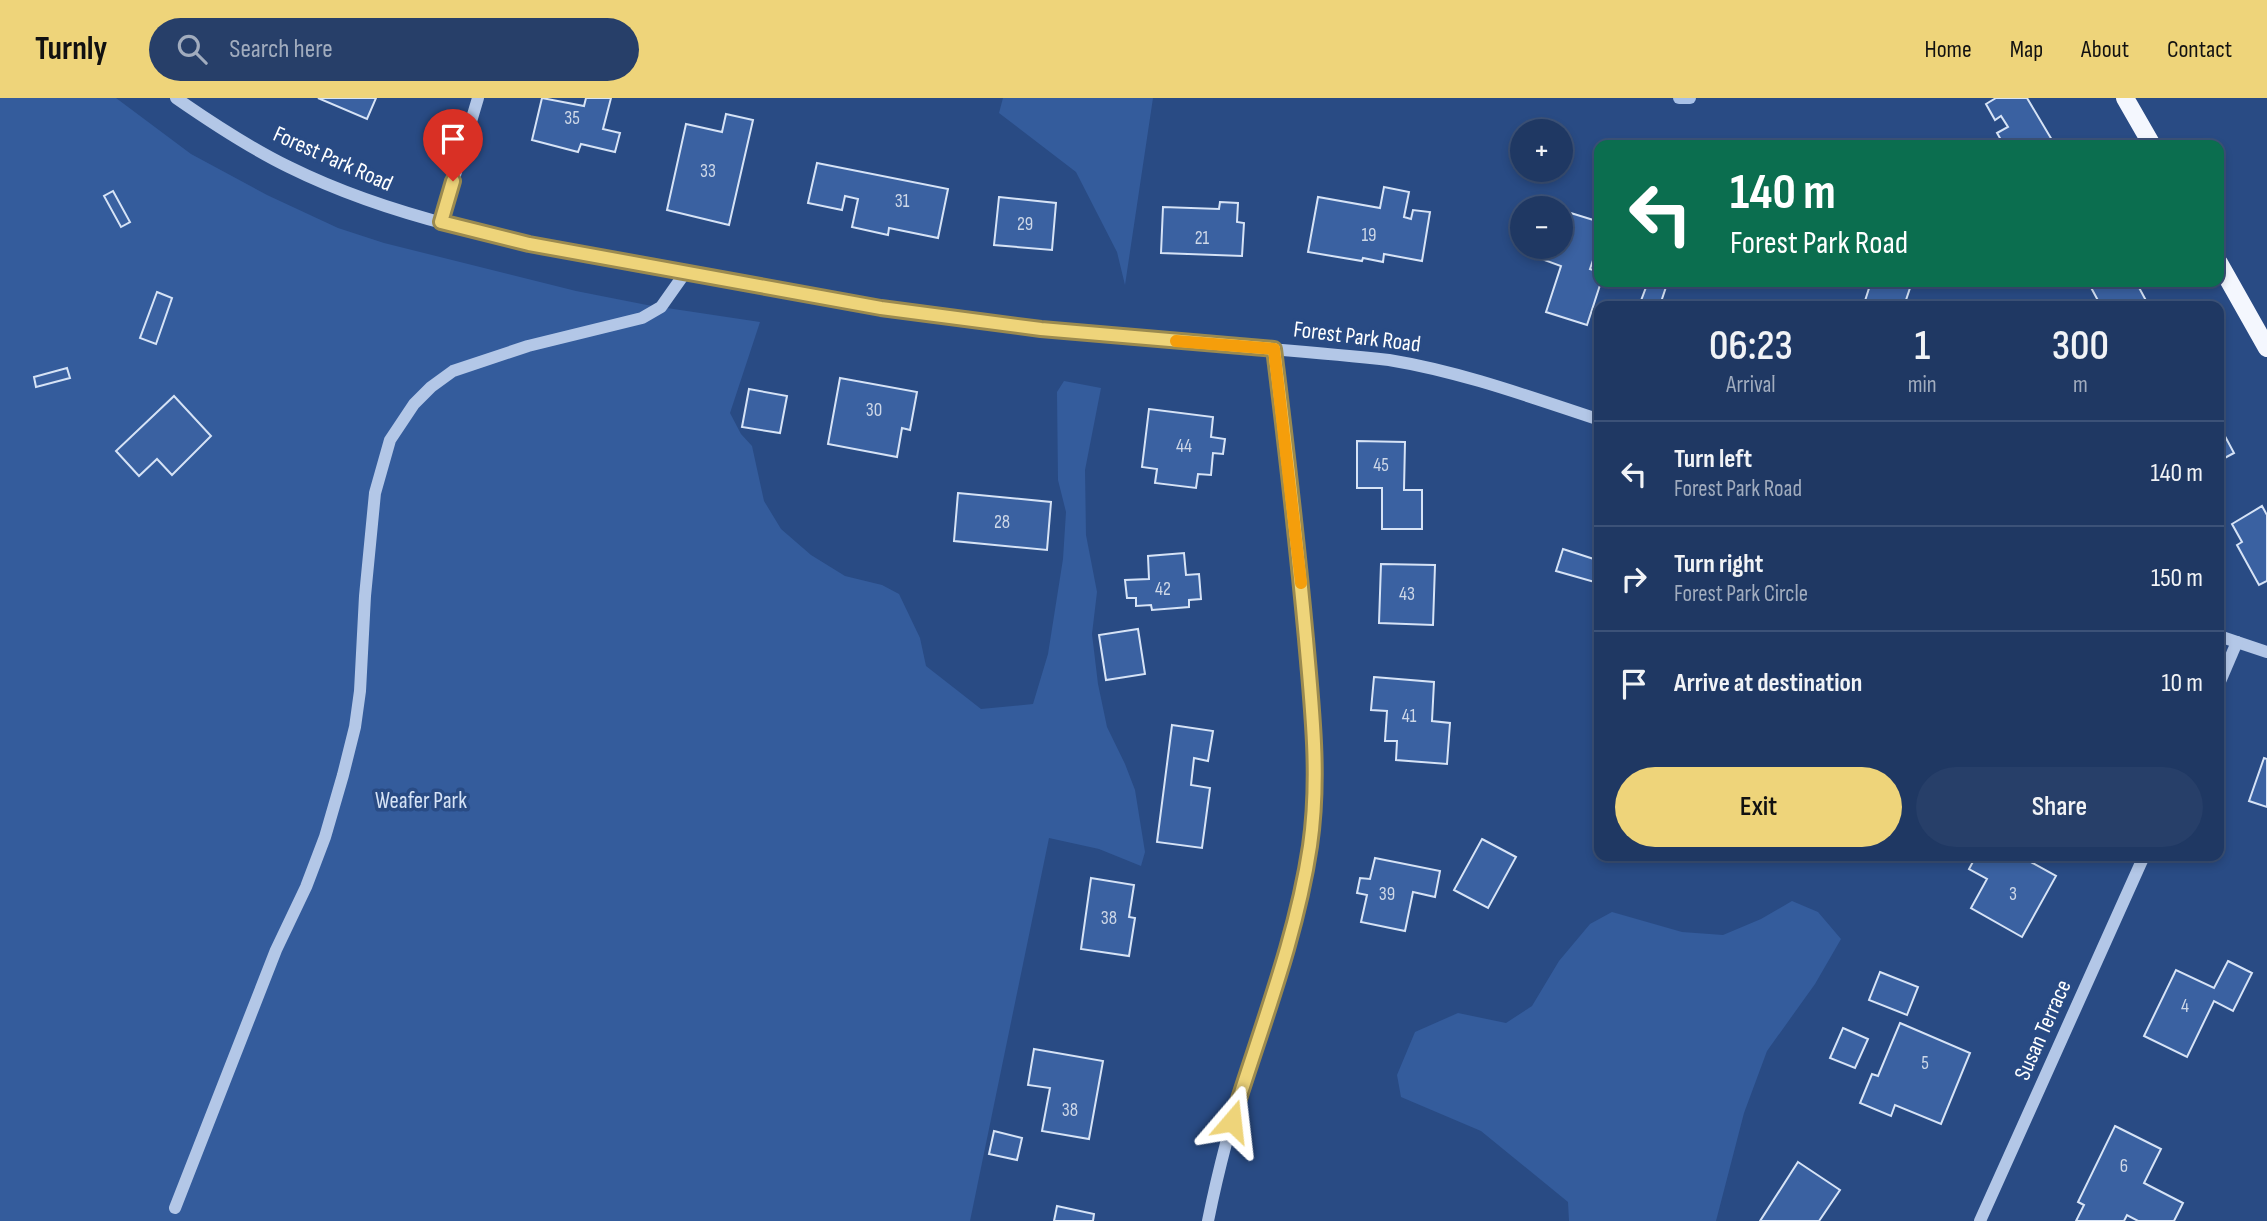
<!DOCTYPE html>
<meta charset="utf-8">
<style>
body{margin:0;font-family:"Sofia Sans Condensed",sans-serif;background:#273f69;color:#f1f3f6;height:100vh;display:flex;flex-direction:column;font-size:26px;white-space:nowrap}
*{box-sizing:border-box;margin:0}
p{font-size:23px;color:#a1acbe}
.icon{flex:none;width:38px;height:38px;fill:none;stroke:currentColor;stroke-width:2;stroke-linecap:round;stroke-linejoin:round}
.map{position:relative;flex:1;overflow:hidden}
.side{position:absolute;left:1594px;top:203px;width:630px;height:560px;display:flex;flex-direction:column;background:#1f3863;border-radius:14px;box-shadow:0 4px 10px #0003,0 0 0 2px #3c5278}
.side>*{flex:none}
.guide{position:absolute;left:1594px;top:42px;width:630px;height:147px;border-radius:14px;box-shadow:0 4px 10px #0003,0 0 0 2px #3c5278;background:#0b6e4f;color:#fff;overflow:hidden}
.controls{position:absolute;left:1510px;top:21px;display:grid;gap:14px}
.controls a{display:grid;place-items:center;width:63px;height:63px;border-radius:50%;background:#1f3863;box-shadow:0 4px 10px #0003,0 0 0 2px #3c5278;font-size:35px}
.pin{position:absolute;display:grid;place-items:center;width:60px;height:60px;color:#fff;margin:-72px -30px;border-radius:50% 50% 50% 0;rotate:-45deg;box-shadow:0 0 7px #0007}
.pin .icon{rotate:45deg}
.me{position:absolute;width:77px;margin:-38px;rotate:17deg;stroke-linejoin:round;filter:drop-shadow(0 0 5px #0008)}
.turn{display:flex;align-items:center;gap:24px;height:147px;padding:0 21px;font-size:32px}
.turn .icon{width:91px;height:91px;stroke-width:2.5}
.turn b{display:block;font-size:49px;line-height:60px}
.eta{display:flex;justify-content:space-evenly;align-items:center;height:119px;text-align:center}
.eta b{font-size:42px;font-weight:600;line-height:49px}
.primary-button{display:flex;gap:14px;margin-top:auto;padding:14px 21px}
.primary-button a{flex:1;height:80px;border-radius:42px;background:#eed47a;color:#111;font-size:28px;font-weight:600;line-height:80px;text-align:center}
.primary-button a+a{background:#273f69;color:#f1f3f6}
ul{padding:0;list-style:none}
li{display:flex;align-items:center;gap:21px;height:105px;padding:0 21px;border-top:2px solid #3c5278}
li div{flex:1}
li b{display:block;font-size:26px}
li em{font-style:normal}
header{display:flex;align-items:center;gap:42px;box-sizing:border-box;height:98px;padding:0 35px;background:#eed47a;color:#111}
header strong{font-size:33px}
nav{display:flex;gap:38px;margin-inline-start:auto;font-size:24px}
.search{width:490px;height:63px;background:#273f69;display:flex;align-items:center;gap:18px;box-sizing:border-box;padding:0 24px;border-radius:38px;color:#a1acbe;font-size:26px}
.map>svg:first-child{display:block}
</style>
<header>
<strong>Turnly</strong>
<div class="search"><svg class="icon" aria-label="search" viewBox="0 0 24 24"><circle cx="10" cy="10" r="6"/><path d="M15 15l6 6"/></svg>Search here</div>
<nav><a>Home</a><a>Map</a><a>About</a><a>Contact</a></nav>
</header>
<div class="map">
<svg width="2267" height="1123" viewBox="0 0 2267 1123">
<rect width="100%" height="100%" fill="#294b84"/>
<!-- green -->
<g fill="#345c9c">
<polygon points="0,0 116,0 191,56 267,97 338,130 384,145 576,193 647,207 760,224 730,315 741,336 752,348 764,403 781,431 811,457 845,478 882,487 899,496 920,540 926,568 981,611 1033,606 1048,556 1063,461 1066,414 1058,382 1057,294 1064,283 1101,290 1085,372 1086,437 1097,494 1092,536 1098,586 1107,629 1125,666 1135,692 1145,754 1141,768 1099,751 1049,740 970,1123 0,1123"/>
<polygon points="1003,0 1153,0 1125,187 1117,154 1076,74 999,15"/>
<polygon points="1792,803 1818,814 1841,841 1815,886 1767,953 1744,1015 1716,1123 1569,1123 1568,1104 1481,1033 1401,999 1397,977 1415,934 1458,915 1506,925 1532,908 1559,863 1590,826 1612,814 1682,834 1723,837 1761,821"/>
</g>
<g fill="none" stroke-linecap="round" stroke-linejoin="round">
<!-- stream -->
<polyline stroke="#a8c1e7" stroke-width="12" points="1679,0 1690,0"/>
</g>
<!-- building -->
<g fill="#3a61a1" stroke="#d6e3f6" stroke-width="2">
<polygon points="318,0 376,0 367,21"/>
<polygon points="542,0 584,8 586,0 611,0 603,31 620,35 615,54 581,46 578,54 532,42"/>
<polygon points="1996,0 2027,0 2055,47 2004,47 1997,35 2008,29 2001,18 1995,22 1986,6"/>
<polygon points="726,16 753,22 729,127 667,112 686,26 722,34"/>
<polygon points="817,65 948,91 938,140 889,130 888,137 852,129 858,101 845,98 842,112 808,105"/>
<polygon points="1384,89 1409,94 1404,119 1411,121 1413,112 1430,114 1422,163 1384,156 1383,164 1363,160 1362,163 1308,154 1318,99 1380,110"/>
<polygon points="113,93 130,124 121,129 104,98"/>
<polygon points="999,99 1056,105 1052,152 994,147"/>
<polygon points="1220,104 1238,105 1237,124 1244,125 1242,158 1161,155 1163,109 1219,111"/>
<polygon points="1561,112 1600,124 1600,142 1590,171 1600,174 1601,184 1587,227 1546,214 1561,168 1536,159 1540,149 1561,149"/>
<polygon points="1648,184 1666,189 1660,207 1665,208 1639,208"/>
<polygon points="1871,184 1912,184 1904,208 1864,206"/>
<polygon points="2088,184 2141,184 2137,186 2149,208 2101,208"/>
<polygon points="157,194 172,200 156,246 140,240"/>
<polygon points="67,270 70,280 36,289 34,279"/>
<polygon points="840,280 917,294 910,332 902,330 897,359 828,346"/>
<polygon points="749,291 787,298 780,335 742,329"/>
<polygon points="174,298 211,338 172,377 157,361 139,378 116,353"/>
<polygon points="1149,311 1213,319 1211,339 1225,341 1223,356 1213,355 1211,377 1198,376 1196,390 1155,385 1157,371 1142,369"/>
<polygon points="2219,327 2234,355 2219,363"/>
<polygon points="1357,343 1405,344 1404,392 1422,392 1422,431 1382,431 1382,390 1357,390"/>
<polygon points="958,395 1051,404 1047,452 954,443"/>
<polygon points="2262,408 2267,417 2267,483 2259,487 2237,447 2242,444 2232,426"/>
<polygon points="1563,451 1600,463 1598,485 1556,473"/>
<polygon points="1184,455 1186,477 1199,476 1201,501 1189,502 1189,509 1152,512 1151,507 1136,508 1136,500 1127,500 1125,482 1149,481 1148,458"/>
<polygon points="1381,466 1435,467 1433,527 1379,525"/>
<polygon points="1138,531 1145,576 1106,582 1099,537"/>
<polygon points="1374,579 1434,584 1432,623 1450,625 1447,666 1396,662 1397,643 1385,643 1387,613 1371,612"/>
<polygon points="1172,627 1213,633 1208,663 1194,660 1191,687 1210,690 1202,750 1157,744"/>
<polygon points="2264,660 2267,661 2267,709 2249,703"/>
<polygon points="1482,741 1516,759 1488,810 1454,792"/>
<polygon points="1976,758 2020,758 2056,778 2022,839 1971,810 1987,781 1969,771"/>
<polygon points="1375,760 1440,773 1435,799 1413,794 1405,833 1361,824 1367,797 1357,795 1360,780 1370,781"/>
<polygon points="1091,780 1134,787 1129,819 1135,820 1129,858 1081,851"/>
<polygon points="2228,863 2252,875 2233,913 2214,903 2187,959 2144,938 2176,872 2214,890"/>
<polygon points="1880,874 1918,889 1907,917 1869,902"/>
<polygon points="1900,925 1970,955 1941,1026 1895,1007 1891,1018 1860,1005 1872,976 1878,978"/>
<polygon points="1843,930 1868,941 1855,970 1830,960"/>
<polygon points="1034,951 1103,963 1089,1041 1042,1033 1050,990 1028,987"/>
<polygon points="2115,1028 2161,1051 2144,1085 2183,1105 2174,1123 2138,1123 2127,1117 2124,1123 2076,1123 2084,1107 2078,1104"/>
<polygon points="994,1033 1022,1040 1017,1062 989,1056"/>
<polygon points="1798,1064 1840,1092 1819,1123 1760,1123"/>
<polygon points="1057,1108 1094,1116 1093,1123 1054,1123"/>
</g>
<g fill="none" stroke-linecap="round" stroke-linejoin="round">
<!-- minor -->
<g stroke="#b3c7e7" stroke-width="12">
<path d="M176,0C212,25 250,50 289,69C406,127 538,147 665,171C789,195 912,217 1038,231C1155,244 1273,249 1389,262C1462,274 1530,299 1600,322"/>
<polyline points="441,124 478,0"/>
<polyline points="2219,538 2267,554"/>
<polyline points="2219,586 2237,544"/>
<polyline points="175,1110 276,852 306,789 325,739 343,677 355,629 360,593 365,498 375,395 390,342 414,306 431,289 453,273 528,248 642,220 661,209 685,175"/>
<path d="M1208,1123C1219,1068 1234,1013 1251,959C1274,889 1300,820 1310,746C1319,679 1312,612 1306,545C1297,447 1286,349 1274,251"/>
<polyline points="1980,1123 2144,758"/>
</g>
<!-- major -->
<g stroke="#f4f7fe" stroke-width="18">
<polyline points="2125,0 2152,47"/>
<polyline points="2219,165 2267,250"/>
</g>
</g>
<g fill="none" stroke-linecap="round" stroke-linejoin="round">
<defs>
<path id="route" d="M453,83L441,124L529,146L881,210L1041,231L1274,251C1286,347 1297,444 1306,541C1312,610 1320,679 1310,748C1296,842 1260,932 1232,1023"/>
</defs>
<!-- route casing -->
<use href="#route" stroke="#9b8a4f" stroke-width="18"/>
<!-- route -->
<use href="#route" stroke="#eed47a" stroke-width="12"/>
<!-- slow -->
<polyline stroke="#f59e0b" stroke-width="12" points="1176,243 1274,251 1301,485"/>
</g>
<g text-anchor="middle" dominant-baseline="central" stroke-width="7" stroke-linejoin="round" paint-order="stroke">
<!-- number labels -->
<g font-size="19" fill="#ced8e8">
<text x="572" y="20">35</text>
<text x="708" y="73">33</text>
<text x="902" y="103">31</text>
<text x="1025" y="126">29</text>
<text x="1369" y="137">19</text>
<text x="1202" y="140">21</text>
<text x="874" y="312">30</text>
<text x="1184" y="348">44</text>
<text x="1381" y="367">45</text>
<text x="1002" y="424">28</text>
<text x="1163" y="491">42</text>
<text x="1407" y="496">43</text>
<text x="1409" y="618">41</text>
<text x="1387" y="796">39</text>
<text x="2013" y="796">3</text>
<text x="1109" y="820">38</text>
<text x="2185" y="908">4</text>
<text x="1925" y="965">5</text>
<text x="1070" y="1012">38</text>
<text x="2124" y="1068">6</text>
</g>
<!-- street labels -->
<g font-size="23" fill="#fff" stroke="#294b84">
<text transform="translate(333 61) rotate(24)">Forest Park Road</text>
<text transform="translate(1357 239) rotate(7)">Forest Park Road</text>
<text transform="translate(2043 932) rotate(-66)">Susan Terrace</text>
</g>
<!-- park labels -->
<g font-size="23" fill="#d6e3f6" stroke="#294b84">
<text x="421" y="703">Weafer Park</text>
</g>
</g>
</svg>
<div class="controls">
<a>+</a>
<a>−</a>
</div>
<div class="pin" style="left:453px;top:83px;background:#d93025"><svg class="icon" aria-label="arrive" viewBox="0 0 24 24"><path d="M6 21V4h12l-3 4 3 4H6"/></svg></div>
<svg class="me" style="left:1232px;top:1023px" viewBox="-20 -20 40 40"><path d="M0-17L14 15 0 8-14 15z" fill="#eed47a" stroke="#fff" stroke-width="4"/></svg>
<div class="guide">
<div class="turn"><svg class="icon" aria-label="left" viewBox="0 0 24 24"><path d="M17 20v-9H6M10 6l-5 5 5 5"/></svg><div><b>140 m</b>Forest Park Road</div></div>
</div>
<section class="side">
<div class="eta">
<div><b>06:23</b><p>Arrival</p></div>
<div><b>1</b><p>min</p></div>
<div><b>300</b><p>m</p></div>
</div>
<ul>
<li><svg class="icon" aria-label="left" viewBox="0 0 24 24"><path d="M17 20v-9H6M10 6l-5 5 5 5"/></svg><div><b>Turn left</b><p>Forest Park Road</p></div><em>140 m</em></li>
<li><svg class="icon" aria-label="right" viewBox="0 0 24 24"><path d="M7 20v-9h11M14 6l5 5-5 5"/></svg><div><b>Turn right</b><p>Forest Park Circle</p></div><em>150 m</em></li>
<li><svg class="icon" aria-label="arrive" viewBox="0 0 24 24"><path d="M6 21V4h12l-3 4 3 4H6"/></svg><div><b>Arrive at destination</b></div><em>10 m</em></li>
</ul>
<div class="primary-button"><a>Exit</a><a>Share</a></div>
</section>
</div>
